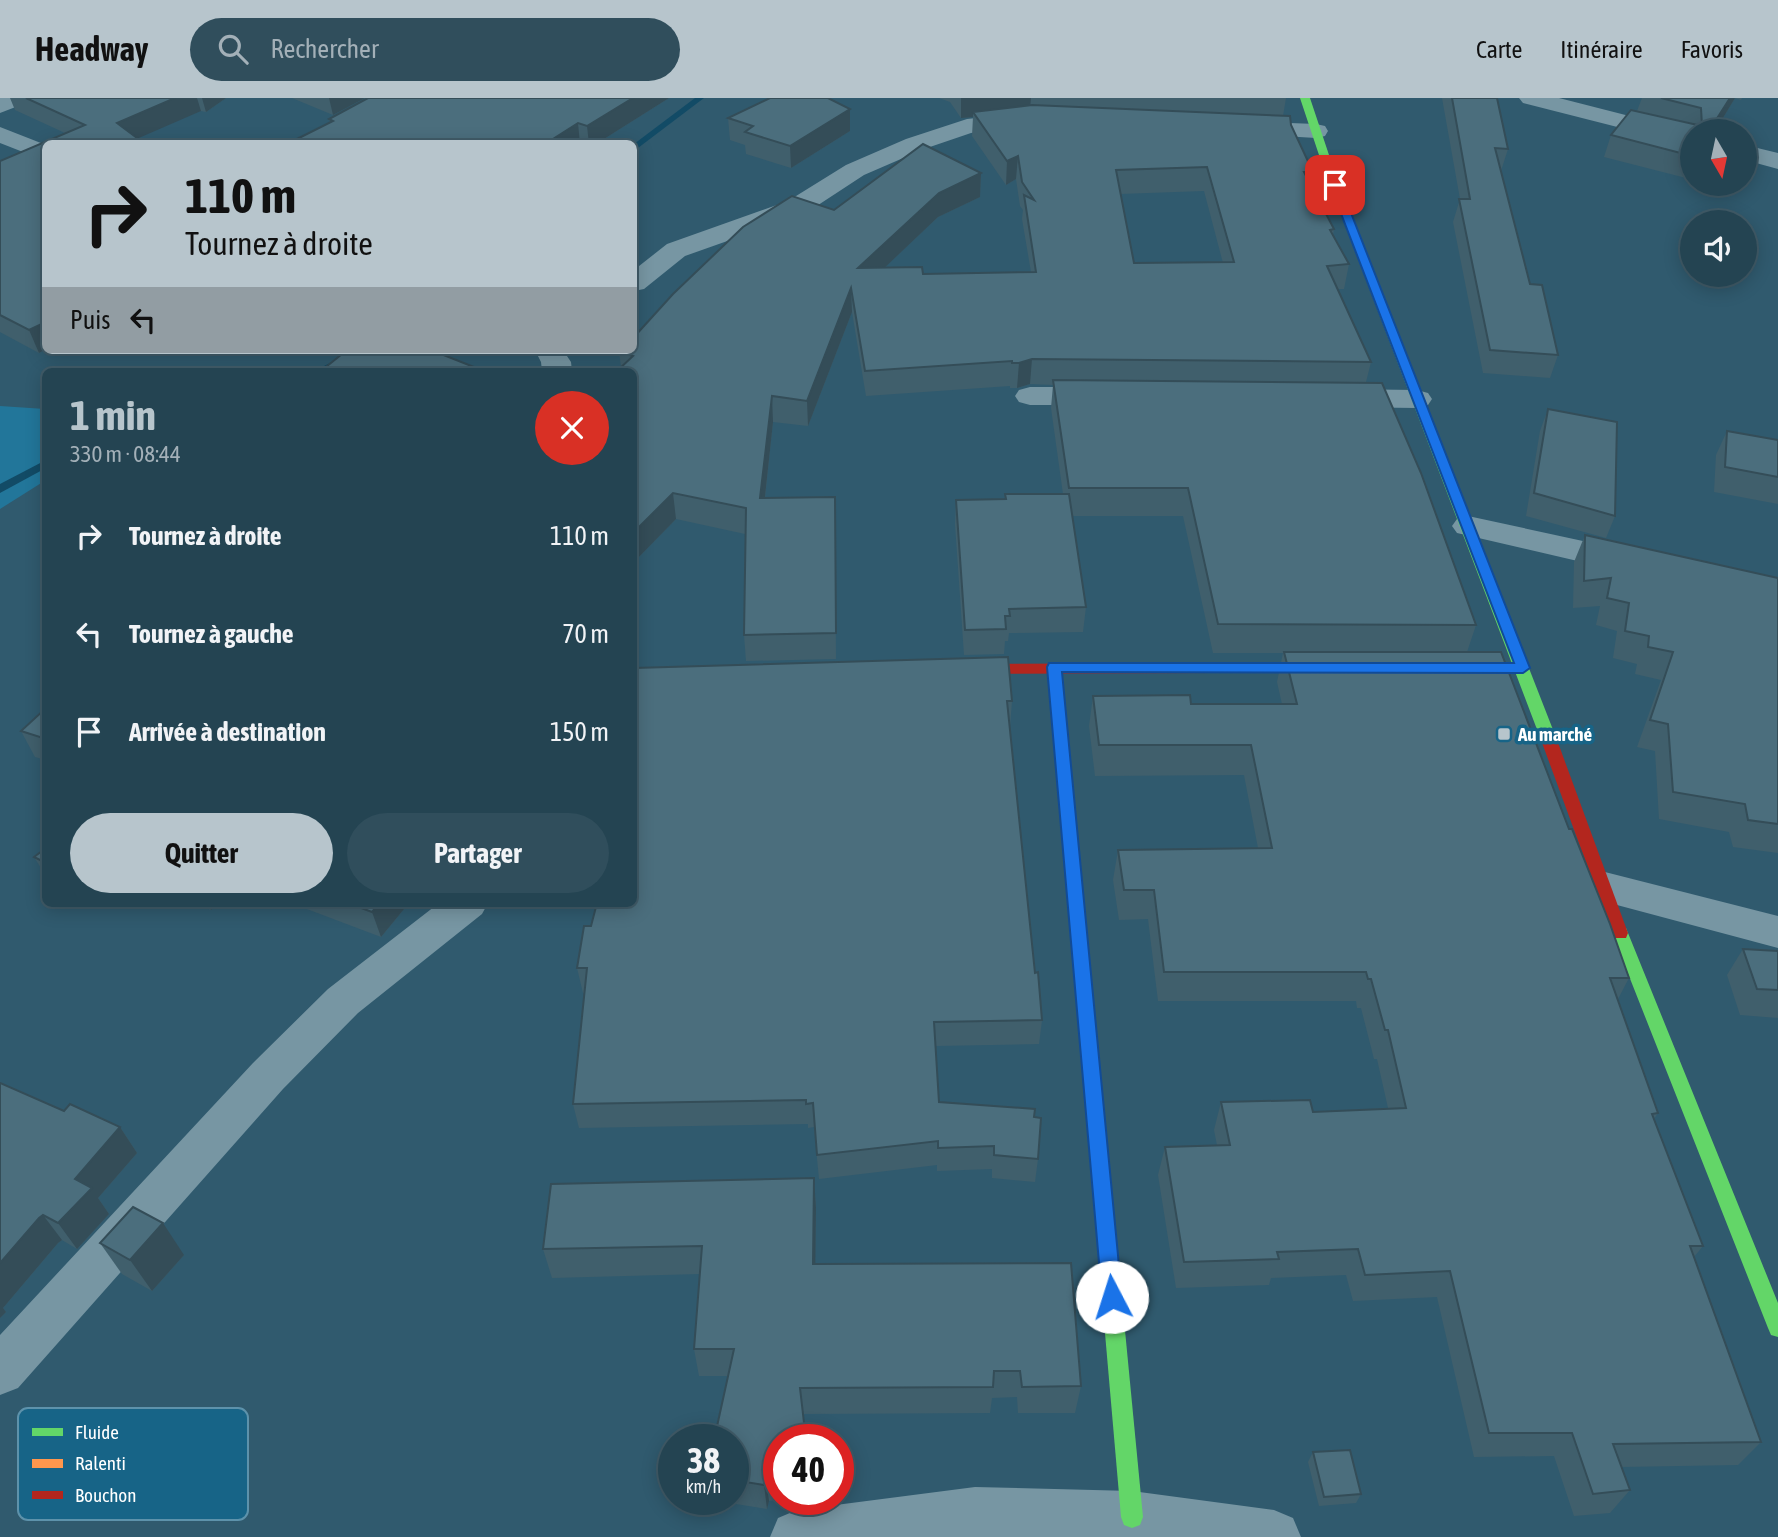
<!DOCTYPE html>
<html lang="fr">
<meta charset="utf-8">
<style>
body{margin:0;font-family:"Asap Condensed",sans-serif;background:#304e5c;color:#f1f3f6;height:100vh;display:flex;flex-direction:column;font-size:26px;white-space:nowrap}
*{box-sizing:border-box;margin:0}
p{font-size:23px;color:#a3b0b8}
.icon{flex:none;width:38px;height:38px;fill:none;stroke:currentColor;stroke-width:2;stroke-linecap:round;stroke-linejoin:round}
.map{position:relative;flex:1;overflow:hidden}
.details{position:absolute;left:42px;top:270px;width:595px;height:539px;display:flex;flex-direction:column;background:#244452;border-radius:10px;box-shadow:0 4px 18px #0003,0 0 0 2px #415c69}
.details>*{flex:none}
.hud{position:absolute;left:42px;top:42px;width:595px;height:214px;border-radius:10px;box-shadow:0 4px 18px #0003,0 0 0 2px #415c69;background:#b7c5cc;color:#111;overflow:hidden}
.needle{width:46px;rotate:171deg}
.buttons{position:absolute;left:1680px;top:21px;display:grid;gap:14px}
.buttons a{display:grid;place-items:center;width:77px;height:77px;border-radius:50%;background:#244452;box-shadow:0 4px 18px #0003,0 0 0 2px #415c69;font-size:35px}
.speed{position:absolute;left:658px;top:1326px;display:flex;gap:14px;font-size:35px;font-weight:700;text-align:center}
.speed>*{display:grid;place-content:center;width:91px;height:91px;border-radius:50%;background:#244452;box-shadow:0 4px 18px #0003,0 0 0 2px #415c69;line-height:1}
.speed small{font-size:18px;font-weight:400}
.speed .limit{border:10px solid #d22;background:#fff;color:#111}
.pin{position:absolute;display:grid;place-items:center;width:60px;height:60px;color:#fff;margin:-30px;border-radius:14px;box-shadow:0 4px 10px #0006}
.me{position:absolute;width:77px;margin:-38px;rotate:355deg;stroke-linejoin:round;filter:drop-shadow(0 0 5px #0008)}
.turn{display:flex;align-items:center;gap:24px;height:147px;padding:0 28px;font-size:32px}
.turn .icon{width:91px;height:91px;stroke-width:2.5}
.turn b{display:block;font-size:49px;line-height:60px}
.then{display:flex;align-items:center;height:66px;padding:0 28px;background:#0003;gap:14px;font-size:26px}
.round{display:grid;place-items:center;flex:none;width:74px;height:74px;border-radius:37px;background:#304e5c}
.overview{display:flex;align-items:center;justify-content:space-between;height:119px;padding:0 28px}
h1{font-size:42px;font-weight:700;line-height:52px;color:#b7c5cc}
.primary-button{display:flex;gap:14px;margin-top:auto;padding:14px 28px}
.primary-button a{flex:1;height:80px;border-radius:42px;background:#b7c5cc;color:#111;font-size:28px;font-weight:700;line-height:80px;text-align:center}
.primary-button a+a{background:#304e5c;color:#f1f3f6}
ul{padding:0;list-style:none}
li{display:flex;align-items:center;gap:21px;height:98px;padding:0 28px}
li div{flex:1}
li b{display:block;font-size:26px}
li em{font-style:normal}
header{display:flex;align-items:center;gap:42px;box-sizing:border-box;height:98px;padding:0 35px;background:#b7c5cc;color:#111}
header strong{font-size:33px}
nav{display:flex;gap:38px;margin-inline-start:auto;font-size:24px}
.search{width:490px;height:63px;background:#304e5c;display:flex;align-items:center;gap:18px;box-sizing:border-box;padding:0 24px;border-radius:38px;color:#a3b0b8;font-size:26px}
.map>svg:first-child{display:block}
</style>
<header>
<strong>Headway</strong>
<div class="search"><svg class="icon" aria-label="search" viewBox="0 0 24 24"><circle cx="10" cy="10" r="6"/><path d="M15 15l6 6"/></svg>Rechercher</div>
<nav><a>Carte</a><a>Itinéraire</a><a>Favoris</a></nav>
</header>
<div class="map">
<svg width="1778" height="1439" viewBox="0 0 1778 1439">
<rect width="100%" height="100%" fill="#305a6e"/>
<!-- green -->
<polygon fill="#22769a" points="0,308 45,311 46,382 0,411"/>
<g fill="none" stroke-linecap="round" stroke-linejoin="round">
<!-- stream -->
<g fill="#124b66" fill-rule="evenodd">
<polygon points="695,0 704,0 634,53 634,46"/>
<polygon points="356,252 370,252 328,273 314,273"/>
<polygon points="46,362 46,370 0,395 0,386"/>
</g>
<!-- street -->
<g fill="#7796a3" fill-rule="evenodd">
<polygon points="0,0 30,0 26,5 0,15"/>
<polygon points="1519,0 1559,0 1692,34 1692,48 1523,5"/>
<polygon points="1023,15 1032,17 1035,22 1032,27 971,35 924,51 864,77 806,115 685,158 644,191 634,193 634,172 667,146 788,103 846,67 906,41 967,21"/>
<polygon points="1241,23 1316,26 1325,28 1328,33 1325,38 1316,40 1232,35 1229,30 1232,25"/>
<polygon points="0,29 46,47 46,63 0,45"/>
<polygon points="1745,47 1778,55 1778,71 1745,62"/>
<polygon points="535,252 563,252 571,264 572,273 542,273 541,264"/>
<polygon points="1030,289 1104,289 1115,292 1119,298 1115,304 1104,307 1030,307 1019,304 1015,298 1019,292"/>
<polygon points="1336,291 1417,292 1428,295 1432,301 1428,307 1417,310 1336,309 1325,306 1321,300 1325,294"/>
<polygon points="1468,418 1629,453 1641,456 1646,464 1641,472 1629,475 1457,435 1452,428 1457,421"/>
<polygon points="1601,773 1778,818 1778,850 1587,799 1581,788 1587,777"/>
<polygon points="439,805 488,805 482,816 358,915 283,991 18,1290 0,1297 0,1237 253,965 328,891"/>
<polygon points="975,1389 1132,1393 1274,1412 1293,1420 1301,1439 770,1439 778,1420 797,1412"/>
</g>
<!-- fast -->
<g fill="#63d668" fill-rule="evenodd">
<polygon points="1300,0 1310,0 1331,63 1557,642 1554,646 1549,647 1541,642 1321,63"/>
<polygon points="1054,564 1061,569 1143,1419 1140,1427 1132,1430 1124,1427 1121,1419 1047,569"/>
<polygon points="1620,828 1626,830 1628,835 1778,1205 1778,1239 1771,1237 1768,1230 1612,835 1614,830"/>
</g>
<!-- slow -->
<polygon fill="#ff974d" fill-rule="evenodd" points="1332,564 1339,569 1332,574 1215,575 1208,570 1215,565"/>
<!-- jam -->
<g fill="#b3261e" fill-rule="evenodd">
<polygon points="1215,565 1222,570 1215,575 958,576 951,571 958,566"/>
<polygon points="1549,637 1557,642 1628,835 1626,840 1614,840 1612,835 1541,642"/>
</g>
</g>
<!-- wall -->
<g fill="#405f6c" fill-rule="evenodd">
<polygon points="10,0 226,0 206,14 201,13 46,46 46,251 39,255 0,234 0,63 65,35 15,12"/>
<polygon points="292,0 365,0 333,17"/>
<polygon points="368,0 669,0 596,46 287,46 330,24 329,21"/>
<path d="M939,0H1286L1283,18L1291,27L1313,74L1311,87L1334,131L1333,137L1349,166L1344,191H1338L1371,264L1366,284L1476,527L1467,554L1569,731L1629,880L1618,901L1658,1015L1654,1021L1703,1148L1694,1159L1761,1344L1738,1367L1621,1369L1630,1392L1610,1415L1574,1418L1554,1358L1474,1359L1437,1199L1353,1203L1346,1177L1271,1180L1269,1187L1176,1190L1158,1077L1165,1049L1217,1047L1214,1032L1221,1004L1313,1014L1388,1010L1377,961H1374L1361,910H1357L1356,903H1158L1148,821L1119,822L1113,782L1118,752L1258,750L1244,677L1095,678L1089,628L1093,598L1191,606H1282L1277,584L1283,555H1213L1183,418H1072L1086,509L1083,534L1009,535L1008,543H1005L1004,556L964,557L955,426L956,402L1005,401V396H1063L1051,310L1053,287L1030,286L1017,290H1010V288L866,298L852,214L808,328L773,324L765,400L835,425L836,561L746,563L744,537L745,436L676,421L634,464V273L621,269L619,254L834,112L981,75L980,99L938,119L885,169L923,176L1031,174L1022,121L1023,112L1020,108L1016,81L1006,87L972,38L973,19L961,20L950,4ZM1204,93L1223,165H1134L1120,96Z"/>
<polygon points="1442,0 1497,0 1508,51 1501,73 1530,186 1558,257 1550,280 1483,275 1453,124 1460,101"/>
<polygon points="1642,0 1742,0 1741,2 1735,0 1715,33 1692,33 1692,70 1686,80 1604,59 1611,37 1637,13"/>
<polygon points="850,11 850,33 791,70 746,56 745,47 730,42 728,20"/>
<polygon points="1548,311 1615,418 1606,440 1526,418 1540,333"/>
<polygon points="1727,333 1778,342 1778,406 1714,394 1716,357"/>
<polygon points="1585,437 1778,480 1778,755 1733,749 1729,734 1659,721 1655,653 1637,649 1661,582 1635,576 1637,566 1613,560 1617,533 1596,527 1600,508 1573,510 1574,464"/>
<polygon points="634,570 1012,603 1010,629 1035,875 1042,922 1039,946 936,948 939,1004 1034,1019 1038,1061 1035,1084 992,1080 992,1071 937,1073 937,1067 819,1081 814,1029 808,1030 808,1026 579,1030 573,1006 584,895 583,895 577,870 591,828 634,805"/>
<polygon points="46,610 46,662 35,659 21,633"/>
<polygon points="46,750 46,778 34,759"/>
<polygon points="194,805 218,805 211,812"/>
<polygon points="291,805 409,805 381,839"/>
<polygon points="1743,851 1778,853 1778,920 1740,917 1727,877"/>
<polygon points="0,985 64,1013 120,1029 137,1055 98,1100 109,1116 77,1151 62,1142 58,1145 3,1210 6,1214 0,1220"/>
<polygon points="814,1080 816,1110 815,1166 1081,1288 1075,1315 1018,1315 1017,1299 992,1300 990,1315 803,1316 779,1342 779,1402 769,1403 767,1411 711,1402 733,1402 733,1342 728,1278 699,1278 694,1251 700,1176 552,1180 543,1151"/>
<polygon points="100,1145 184,1157 152,1193 122,1176"/>
<polygon points="1313,1354 1361,1396 1356,1405 1319,1408 1308,1364"/>
</g>
<!-- shaded-wall -->
<g fill="#344d58">
<polygon points="175,0 197,0 201,13 125,46 117,25"/>
<polygon points="202,0 226,0 206,14"/>
<polygon points="329,0 365,0 333,17"/>
<polygon points="633,0 669,0 596,46 589,46 587,28"/>
<polygon points="961,0 1031,0 1030,11 973,14 973,19 961,20"/>
<polygon points="1730,0 1735,0 1715,33 1709,33"/>
<polygon points="850,11 850,33 791,70 790,48"/>
<polygon points="578,25 580,46 545,46"/>
<polygon points="1018,58 1016,81 1006,87 1007,63"/>
<polygon points="1692,62 1692,70 1686,80"/>
<polygon points="981,75 980,99 938,119 859,194 858,170 939,95"/>
<polygon points="851,190 852,214 808,328 807,303"/>
<polygon points="46,224 46,251 39,255 29,232"/>
<polygon points="1032,261 1030,286 1017,290 1019,265"/>
<polygon points="772,298 773,324 762,426 760,400"/>
<polygon points="673,395 676,421 634,464 634,434"/>
<polygon points="208,805 218,805 211,812"/>
<polygon points="379,805 409,805 381,839 372,814"/>
<polygon points="120,1029 137,1055 98,1100 109,1116 77,1151 58,1125 75,1081"/>
<polygon points="814,1080 816,1110 815,1194 813,1166"/>
<polygon points="43,1117 62,1142 58,1145 3,1210 6,1214 0,1220 0,1165 39,1120"/>
<polygon points="163,1125 184,1157 152,1193 130,1162"/>
<polygon points="766,1378 769,1403 767,1411 764,1387"/>
</g>
<!-- building -->
<g fill="#4b6e7d" stroke="#344d58" stroke-width="2" fill-rule="evenodd">
<polygon points="26,0 175,0 117,25 145,46 46,46 46,224 29,232 0,217 0,63 85,27"/>
<polygon points="368,0 633,0 587,28 578,25 545,46 287,46 333,23 329,21"/>
<polygon points="770,0 828,0 850,11 790,48 745,34 753,28 728,20"/>
<polygon points="1452,0 1497,0 1508,51 1495,50 1530,186 1542,187 1558,257 1490,252 1459,101 1470,101"/>
<polygon points="1661,0 1730,0 1709,33 1692,33 1692,58 1611,37 1631,12 1702,28 1701,10"/>
<path d="M1032,7L1290,18L1291,27L1313,74H1304L1334,131L1330,132L1349,166L1327,168L1371,264L1032,261L1019,265H1012V263L865,273L851,190L807,303L772,298L760,400L835,399L836,535L744,537L746,410L673,395L634,434V273H617L633,258L619,254L621,252H634V239L673,196L743,129L792,98L834,112L923,46L981,75L939,95L858,170L922,169L923,176L1036,174L1024,97L1034,102L1022,84L1018,58L1007,63L973,14ZM1207,69L1234,164L1134,165L1116,72Z"/>
<polygon points="347,252 431,252 484,273 321,273"/>
<polygon points="1053,282 1382,285 1421,375 1476,527 1218,526 1188,390 1069,390"/>
<polygon points="1548,311 1617,324 1615,418 1534,395"/>
<polygon points="1727,333 1778,342 1778,379 1725,369"/>
<polygon points="1005,396 1069,396 1086,509 1009,511 1010,518 1005,518 1006,531 965,532 956,402 1006,401"/>
<polygon points="1585,437 1778,480 1778,726 1748,722 1745,706 1673,694 1668,626 1650,622 1673,554 1648,549 1649,538 1625,533 1629,505 1607,500 1611,480 1584,483"/>
<polygon points="1284,554 1501,554 1569,731 1572,731 1610,826 1629,880 1610,880 1658,1015 1652,1016 1703,1148 1690,1148 1761,1344 1613,1346 1630,1392 1593,1396 1572,1335 1489,1335 1450,1173 1365,1177 1358,1151 1277,1154 1279,1161 1184,1164 1165,1049 1230,1047 1221,1004 1310,1002 1313,1014 1406,1010 1388,932 1385,932 1371,881 1368,881 1366,874 1164,874 1154,792 1124,792 1118,752 1272,750 1251,647 1099,647 1093,598 1190,597 1191,606 1297,606"/>
<polygon points="1008,559 1012,603 1007,603 1035,875 1038,874 1042,922 934,924 939,1004 1035,1011 1034,1019 1041,1020 1038,1061 994,1057 994,1048 938,1050 938,1043 817,1057 813,1005 806,1006 806,1002 573,1006 587,870 577,870 584,828 591,828 597,805 634,805 634,570"/>
<polygon points="46,610 46,641 21,633"/>
<polygon points="46,750 46,765 34,759"/>
<polygon points="348,805 379,805 372,814"/>
<polygon points="1743,851 1778,853 1778,892 1757,891"/>
<polygon points="0,985 64,1013 70,1006 120,1029 75,1081 92,1090 58,1125 43,1117 39,1120 0,1165"/>
<polygon points="814,1080 813,1166 1071,1165 1081,1288 1022,1289 1020,1273 994,1273 993,1289 800,1290 806,1342 779,1342 779,1377 766,1378 764,1387 733,1382 733,1342 714,1342 734,1251 694,1251 702,1148 543,1151 551,1086"/>
<polygon points="133,1109 163,1125 130,1162 100,1145"/>
<polygon points="1350,1352 1361,1396 1324,1399 1313,1354"/>
</g>
<!-- route -->
<polygon fill="#1a73e8" stroke="#114b97" stroke-width="2" points="1331,84 1340,87 1530,570 1523,575 1062,574 1122,1199 1119,1206 1112,1209 1105,1206 1102,1199 1047,569 1049,565 1514,565 1330,87"/>
<!-- markers -->
<rect fill="#b7c5cc" stroke="#176487" stroke-width="2.5" x="1497" y="629" width="14" height="14" rx="3.5"/>
<g text-anchor="middle" dominant-baseline="central" stroke-width="7" stroke-linejoin="round" paint-order="stroke">
<!-- poi labels -->
<g font-size="19" font-weight="bold" fill="#fff" stroke="#176487" text-anchor="start">
<text x="1518" y="636">Au marché</text>
</g>
</g>
<!-- legend -->
<rect x="18" y="1310" width="230" height="112" rx="10" fill="#176487" stroke="#5d92ab" stroke-width="2"/>
<rect x="32" y="1330" width="31" height="8" fill="#63d668"/>
<rect x="32" y="1361" width="31" height="9" fill="#ff974d"/>
<rect x="32" y="1393" width="31" height="8" fill="#b3261e"/>
<g font-size="19" fill="#fff">
<text x="75" y="1341">Fluide</text>
<text x="75" y="1372">Ralenti</text>
<text x="75" y="1404">Bouchon</text>
</g>
</svg>
<div class="buttons">
<a><svg class="needle" viewBox="-14 -14 28 28"><path d="M0-13l5 13h-10z" fill="#e53935"/><path d="M0 13l5-13h-10z" fill="#a3b0b8"/></svg></a>
<a><svg class="icon" aria-label="sound" viewBox="0 0 24 24"><path d="M4 9h4l5-4v14l-5-4H4zM17 9q2 3 0 6"/></svg></a>
</div>
<div class="speed"><div>38<small>km/h</small></div><div class="limit">40</div></div>
<div class="pin" style="left:1335px;top:87px;background:#d93025"><svg class="icon" aria-label="arrive" viewBox="0 0 24 24"><path d="M6 21V4h12l-3 4 3 4H6"/></svg></div>
<svg class="me" style="left:1112px;top:1199px" viewBox="-20 -20 40 40"><circle r="19" fill="#fff"/><path d="M0-13L10 11 0 6-10 11z" fill="#1a73e8"/></svg>
<div class="hud">
<div class="turn"><svg class="icon" aria-label="right" viewBox="0 0 24 24"><path d="M7 20v-9h11M14 6l5 5-5 5"/></svg><div><b>110 m</b>Tournez à droite</div></div>
<div class="then">Puis<svg class="icon" aria-label="left" viewBox="0 0 24 24"><path d="M17 20v-9H6M10 6l-5 5 5 5"/></svg></div>
</div>
<section class="details">
<div class="overview"><div><h1>1 min</h1><p>330 m · 08:44</p></div><a class="round" style="background:#d93025;color:#fff"><svg class="icon" aria-label="close" viewBox="0 0 24 24"><path d="M6 6l12 12M18 6L6 18"/></svg></a></div>
<ul>
<li><svg class="icon" aria-label="right" viewBox="0 0 24 24"><path d="M7 20v-9h11M14 6l5 5-5 5"/></svg><div><b>Tournez à droite</b></div><em>110 m</em></li>
<li><svg class="icon" aria-label="left" viewBox="0 0 24 24"><path d="M17 20v-9H6M10 6l-5 5 5 5"/></svg><div><b>Tournez à gauche</b></div><em>70 m</em></li>
<li><svg class="icon" aria-label="arrive" viewBox="0 0 24 24"><path d="M6 21V4h12l-3 4 3 4H6"/></svg><div><b>Arrivée à destination</b></div><em>150 m</em></li>
</ul>
<div class="primary-button"><a>Quitter</a><a>Partager</a></div>
</section>
</div>
